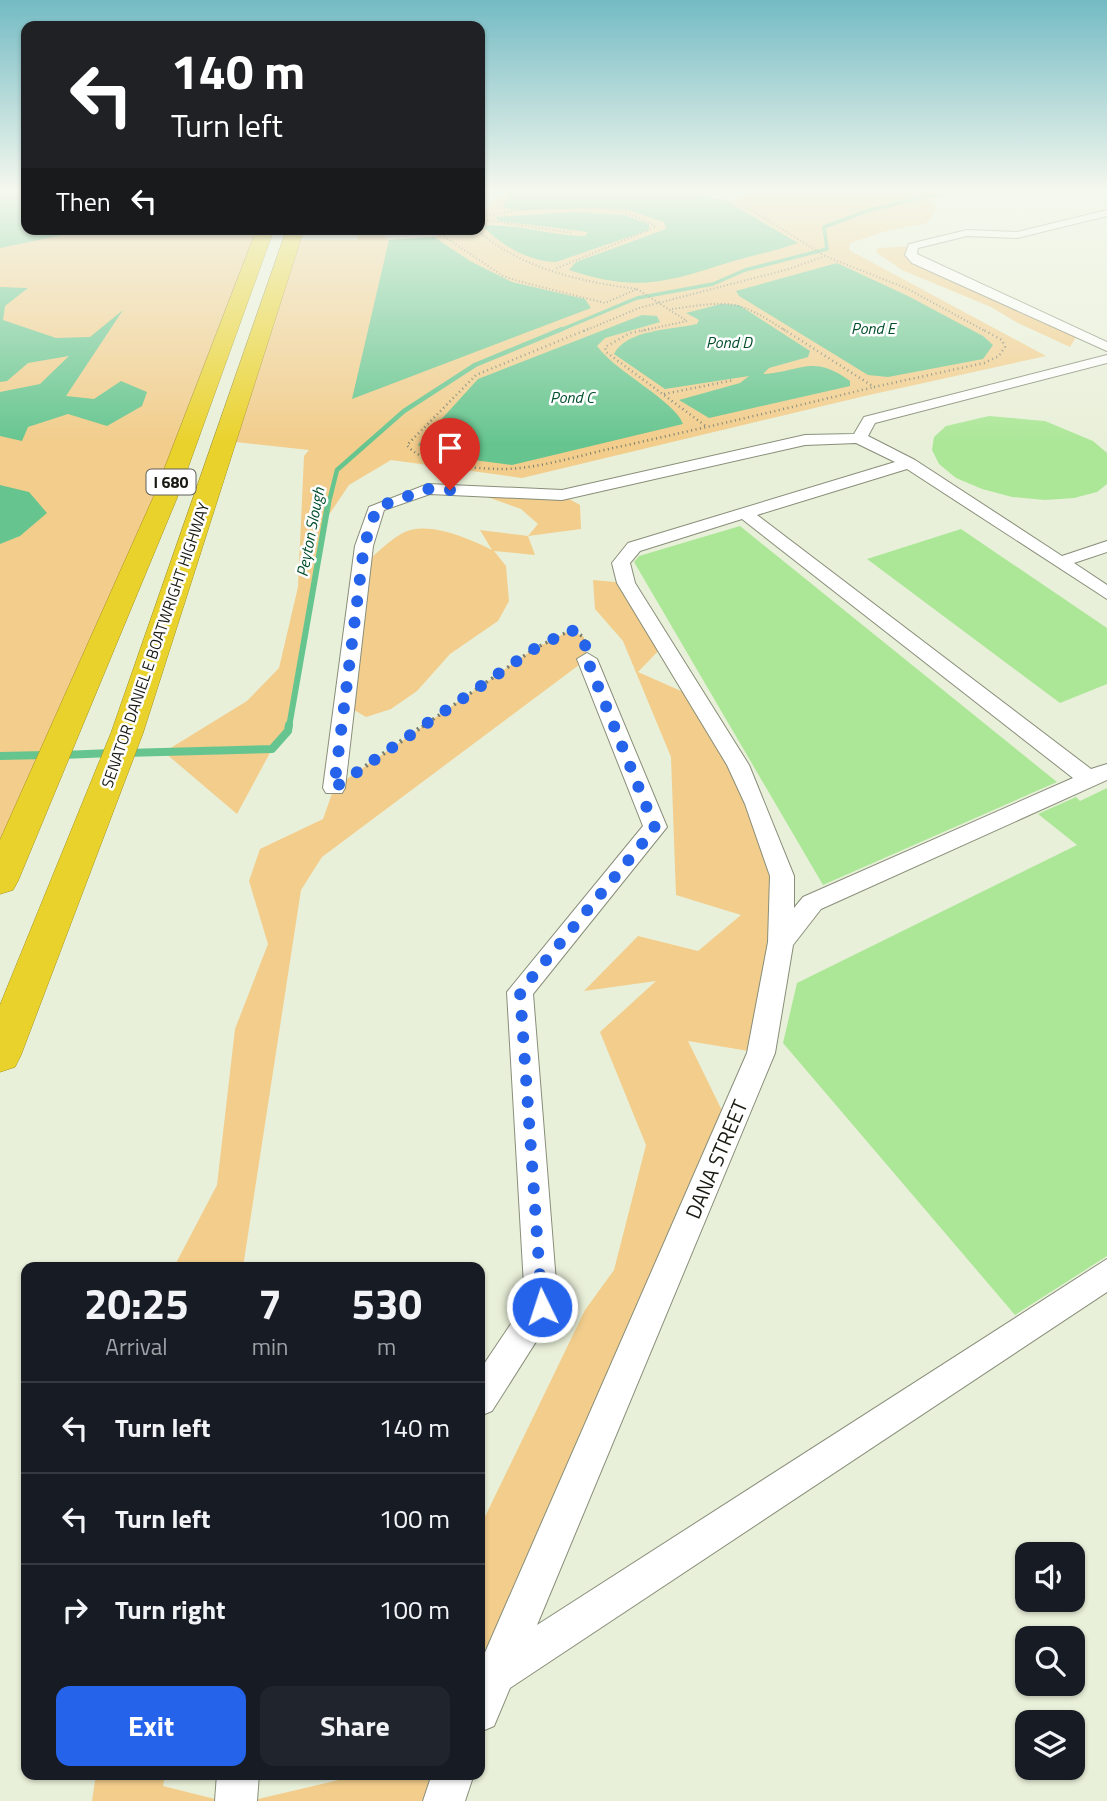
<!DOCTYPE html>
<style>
body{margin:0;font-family:"Titillium Web",sans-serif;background:#20242c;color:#f1f3f6;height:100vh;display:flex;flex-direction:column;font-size:26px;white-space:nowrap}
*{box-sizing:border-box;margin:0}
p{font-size:23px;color:#9ea1a6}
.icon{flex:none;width:38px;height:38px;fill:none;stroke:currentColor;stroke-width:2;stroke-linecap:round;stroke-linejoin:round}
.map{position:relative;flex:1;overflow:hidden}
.panel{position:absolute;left:21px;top:1262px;width:464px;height:518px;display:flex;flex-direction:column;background:#171b24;border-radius:14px;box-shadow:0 2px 5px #0004}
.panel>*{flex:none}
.hud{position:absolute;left:21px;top:21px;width:464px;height:214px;border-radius:14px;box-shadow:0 2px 5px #0004;background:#202124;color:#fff;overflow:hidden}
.controls{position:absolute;left:1015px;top:1542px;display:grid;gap:14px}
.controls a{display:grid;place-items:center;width:70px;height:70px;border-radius:14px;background:#171b24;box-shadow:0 2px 5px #0004;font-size:35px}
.pin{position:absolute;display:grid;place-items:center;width:60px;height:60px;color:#fff;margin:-72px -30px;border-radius:50% 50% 50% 0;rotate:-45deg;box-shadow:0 0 7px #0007}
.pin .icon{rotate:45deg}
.me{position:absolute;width:77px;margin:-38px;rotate:356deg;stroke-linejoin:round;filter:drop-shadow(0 0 5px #0008)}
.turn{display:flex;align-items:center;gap:24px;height:147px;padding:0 35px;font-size:32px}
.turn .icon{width:91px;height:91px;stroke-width:2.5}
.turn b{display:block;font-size:49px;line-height:60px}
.then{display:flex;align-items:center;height:66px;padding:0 35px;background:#0003;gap:14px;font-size:26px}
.eta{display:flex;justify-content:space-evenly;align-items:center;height:119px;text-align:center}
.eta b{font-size:42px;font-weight:700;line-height:49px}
.action{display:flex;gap:14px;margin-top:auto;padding:14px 35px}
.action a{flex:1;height:80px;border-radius:14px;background:#2563eb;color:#fff;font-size:28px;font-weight:700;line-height:80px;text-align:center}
.action a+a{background:#20242c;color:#f1f3f6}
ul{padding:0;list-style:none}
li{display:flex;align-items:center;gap:21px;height:91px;padding:0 35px;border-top:2px solid #363941}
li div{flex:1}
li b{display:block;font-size:26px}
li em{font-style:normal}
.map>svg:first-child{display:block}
</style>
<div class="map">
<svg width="1107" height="1801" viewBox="0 0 1107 1801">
<rect width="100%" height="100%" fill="#e9f0d9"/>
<!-- green -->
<g fill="#f2cd8c">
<polygon points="0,191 26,191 26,229 266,229 0,881"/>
<path d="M508,191H690L728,202L747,194L781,191H975L928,200L937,207L927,223L887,231L850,243L849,250L1046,356L869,395L522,478L391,460L349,485L324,522L288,731L272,749L237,814L164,752L247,701L279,668L298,587L304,456L309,450L227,441L292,240H357L358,229L377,230L389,240L434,237L444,230L480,229C480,209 492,202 508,191Z"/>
<polygon points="913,246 911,255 1078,334 1070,347 1018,323 991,307 902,270 876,252 878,248"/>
<path d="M473,492L562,495L580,505L581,529L528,536L535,555L494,551L506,566L509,601L498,621L450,654L417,691L391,709L366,717L344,704L362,566C374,556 387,542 401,534C426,519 469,539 492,550L480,530L528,536L538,524L521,509Z"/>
<polygon points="593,580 626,583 664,645 638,672 697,698 782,876 761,1053 688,1041 730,1127 480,1712 480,1527 585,1310 614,1270 646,1145 600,1032 656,981 584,991 638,936 698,951 741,915 676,895 671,757 623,641 595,609"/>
<polygon points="571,630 584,637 587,659 322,857 301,890 243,1267 174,1267 217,1185 235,1029 268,944 249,881 260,849 323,819 334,788 534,649"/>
<polygon points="96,1774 165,1775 163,1786 223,1801 92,1801"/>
<polygon points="360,1775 453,1775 444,1801 250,1801"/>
</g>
<!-- water -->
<g fill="#66c58f">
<polygon points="0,191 26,191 26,229 92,229 0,248"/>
<path d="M514,191H690L728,202L798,243C773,252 748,256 724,264C662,284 633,291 569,270L576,262L666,229L664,222L628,210L603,208L515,210L502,207Z"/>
<path d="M575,212L624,215L649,224V230L556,262C530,262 500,245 483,226C517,223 550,236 585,236L588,232L499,221L495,217Z"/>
<polygon points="434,237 470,261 512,282 585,299 591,308 352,399 389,240"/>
<polygon points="837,263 908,296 983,336 993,345 983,359 888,377 868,375 739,296 736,291"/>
<polygon points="0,287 28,288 5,306 3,320 56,338 90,337 123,310 66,396 94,399 121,381 147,392 142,406 107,426 68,414 28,427 22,441 0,436 0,392 40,384 69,356 28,363 7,381 0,382"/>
<path d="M721,304L739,305L810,351L808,357L769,368L763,374C804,371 813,354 850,381V386L709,418L679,400L740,383L749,376L665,389L614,354C627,329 672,330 697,324L699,320L686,313Z"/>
<path d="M642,315L657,316L660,322L605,338L597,346C616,372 675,401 683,424L512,465L443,456L418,445L478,379Z"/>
<polygon points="0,485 29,492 47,513 20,536 0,544"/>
</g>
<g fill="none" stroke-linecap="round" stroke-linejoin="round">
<!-- stream-far3 -->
<polyline stroke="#66c58f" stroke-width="3.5" points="558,331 637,298 713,284 745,270 827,249 824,227 870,210 950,191"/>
<!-- stream-far2 -->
<polyline stroke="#66c58f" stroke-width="4.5" points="328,506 337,470 404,411 475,365 562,329"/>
<!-- stream-far1 -->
<polyline stroke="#66c58f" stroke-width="6" points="289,727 328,504"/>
<!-- stream -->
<g stroke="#66c58f" stroke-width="8">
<polyline points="125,753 272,749 288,731 289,725"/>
<polyline points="62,755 112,753"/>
<polyline points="0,756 46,755"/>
</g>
</g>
<!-- building -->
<g fill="#ace798">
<polygon points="989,416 1045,421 1093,441 1107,453 1107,484 1097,492 1074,498 1045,500 1012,497 982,489 956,478 939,464 932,450 934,437 946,426"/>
<polygon points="740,526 1057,782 823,885 634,562 639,556"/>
<polygon points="961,529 1107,628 1107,684 1060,703 867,559"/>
<polygon points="1107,788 1107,1256 1015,1315 783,1043 797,983 1077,845 1038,814 1076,797 1080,801"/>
</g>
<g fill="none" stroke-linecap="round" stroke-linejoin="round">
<defs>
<g id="minor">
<polygon points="1107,210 1107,216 1017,238 967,236 918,248 917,254 1107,342 1107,351 912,263 905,255 909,244 967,230 1017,232"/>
<polygon points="371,229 399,229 394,232"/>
<path d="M1107,355V363L875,423L868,436L915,460L1062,556L1107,541V552L1074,563L1107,585V599L907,469L757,515L1091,769L1107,764V780L821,909L793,945L775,1053L537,1625L1107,1259V1292L510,1688L494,1726L480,1732V1664L747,1053L768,942L770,876L745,804L727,765L617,583L612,563L628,543L895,462L856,443L805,445L562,500L430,494L384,510L373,546L345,788L342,793H326L323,788L355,546L369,507L428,484L562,490L805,435L854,434L864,417ZM742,519L1073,778L803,897L794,908V876L749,765L635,583L630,563L640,551Z"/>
<polygon points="587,653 597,659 667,827 533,994 558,1307 492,1411 480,1416 480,1370 525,1303 507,992 643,826 577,659"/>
<polygon points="217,1774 259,1774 257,1801 215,1801"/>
<polygon points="432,1774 474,1774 465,1801 423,1801"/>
</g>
<g id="highway">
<polygon points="257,229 274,229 177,498 18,881 13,890 0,894 0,840 153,498"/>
<polygon points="287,229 304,229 143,733 21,1055 15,1067 0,1072 0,1005 111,733"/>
</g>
</defs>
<!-- minor casing -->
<use href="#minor" stroke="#888e79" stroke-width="2"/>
<!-- highway casing -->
<use href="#highway" stroke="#a19223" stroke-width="1"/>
<!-- path-far3 -->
<g stroke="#797d6e" stroke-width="2" stroke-dasharray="1 2.5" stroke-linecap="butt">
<polyline points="708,191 753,211 825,256"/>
<path d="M480,217C529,207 613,197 656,227L555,269"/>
<polyline points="480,219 573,233"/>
<path d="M476,229C519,268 581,282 637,289L605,303L518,281L503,276L439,233L455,229L480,234"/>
<polyline points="637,289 687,321 641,331"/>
<path d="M672,309C731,301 735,298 786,331"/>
<polyline points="584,331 639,308 789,269 825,256 908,289 985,331"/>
</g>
<!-- path-far2 -->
<g stroke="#797d6e" stroke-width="2.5" stroke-dasharray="1 3.5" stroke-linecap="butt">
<path d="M588,329L476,375L407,445C421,465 473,468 497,469C536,470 580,455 618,447C704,428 789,408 874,387"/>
<polyline points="649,329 630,333 605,347 606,352 707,427"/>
<polyline points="783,329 874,387"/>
<polyline points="874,387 984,363 999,356 1005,347 1002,340 982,329"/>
<polyline points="664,394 734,380"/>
</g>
<!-- path-far1 -->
<polyline stroke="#797d6e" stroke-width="3.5" stroke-dasharray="2 4.5" stroke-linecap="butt" points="422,727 534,649 571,630 584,637 585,644"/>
<!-- path -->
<polyline stroke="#797d6e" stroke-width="4.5" stroke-dasharray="2 5" stroke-linecap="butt" points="360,770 424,725"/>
<!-- minor -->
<use href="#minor" fill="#fff" fill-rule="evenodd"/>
<!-- highway -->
<use href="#highway" fill="#ead22c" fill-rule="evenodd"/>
</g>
<!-- sky -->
<linearGradient id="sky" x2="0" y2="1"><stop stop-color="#74bbc4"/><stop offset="0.43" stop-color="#f5f8ee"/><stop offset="1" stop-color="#f5f8ee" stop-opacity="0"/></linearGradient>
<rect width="1107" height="443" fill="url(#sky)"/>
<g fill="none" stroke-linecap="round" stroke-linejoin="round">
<!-- route -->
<polyline stroke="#2563eb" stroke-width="12" stroke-dasharray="0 21.6" points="450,490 428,489 377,507 364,546 334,788 534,649 571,630 584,637 587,659 655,828 520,992 542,1307"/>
</g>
<g text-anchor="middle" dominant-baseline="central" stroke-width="5" stroke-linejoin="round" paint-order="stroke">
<!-- far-water labels -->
<g font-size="16" font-style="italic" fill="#004e2b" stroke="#fff">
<text x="873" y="328">Pond E</text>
<text x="729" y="342">Pond D</text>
<text x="572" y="397">Pond C</text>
<text transform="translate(310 532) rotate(-79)">Peyton Slough</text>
</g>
<!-- shield labels -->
<rect fill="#fff" stroke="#5e5f5a" stroke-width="2" x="146.5" y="469.5" width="49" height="25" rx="5"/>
<g font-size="16" font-weight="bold" fill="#191b13">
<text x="171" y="482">I 680</text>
</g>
<!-- far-street labels -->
<g font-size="16" fill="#191b13" stroke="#fff">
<text transform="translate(155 645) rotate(-71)">SENATOR DANIEL E BOATWRIGHT HIGHWAY</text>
</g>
<!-- near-street labels -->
<g font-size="21" fill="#191b13" stroke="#fff">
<text transform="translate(716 1159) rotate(-67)">DANA STREET</text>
</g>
</g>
</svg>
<div class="controls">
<a><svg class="icon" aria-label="sound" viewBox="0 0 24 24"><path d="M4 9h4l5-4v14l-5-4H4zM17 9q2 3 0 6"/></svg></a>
<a><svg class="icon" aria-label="search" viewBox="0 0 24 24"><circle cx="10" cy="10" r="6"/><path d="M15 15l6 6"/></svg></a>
<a><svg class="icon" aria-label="layers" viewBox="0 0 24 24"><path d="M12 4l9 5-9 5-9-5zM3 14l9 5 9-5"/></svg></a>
</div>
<div class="pin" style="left:450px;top:490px;background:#d93025"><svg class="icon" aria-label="arrive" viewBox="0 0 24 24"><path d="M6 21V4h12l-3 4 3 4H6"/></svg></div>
<svg class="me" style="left:542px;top:1307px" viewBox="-20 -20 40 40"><circle r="17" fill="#2563eb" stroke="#fff" stroke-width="3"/><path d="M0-11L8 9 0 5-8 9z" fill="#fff"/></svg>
<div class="hud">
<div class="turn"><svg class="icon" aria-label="left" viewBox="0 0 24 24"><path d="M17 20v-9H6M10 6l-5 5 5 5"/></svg><div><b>140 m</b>Turn left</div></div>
<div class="then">Then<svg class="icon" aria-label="left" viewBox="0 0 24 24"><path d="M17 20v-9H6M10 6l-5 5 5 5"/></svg></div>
</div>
<section class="panel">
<div class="eta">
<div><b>20:25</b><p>Arrival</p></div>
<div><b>7</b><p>min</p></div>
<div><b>530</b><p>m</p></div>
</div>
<ul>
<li><svg class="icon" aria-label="left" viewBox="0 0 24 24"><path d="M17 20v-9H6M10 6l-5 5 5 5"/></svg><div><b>Turn left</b></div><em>140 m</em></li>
<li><svg class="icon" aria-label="left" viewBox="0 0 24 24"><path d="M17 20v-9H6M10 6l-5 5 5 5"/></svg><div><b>Turn left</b></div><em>100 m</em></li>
<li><svg class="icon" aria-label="right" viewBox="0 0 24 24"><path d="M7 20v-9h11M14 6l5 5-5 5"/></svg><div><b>Turn right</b></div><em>100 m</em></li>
</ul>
<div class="action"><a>Exit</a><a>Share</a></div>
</section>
</div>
